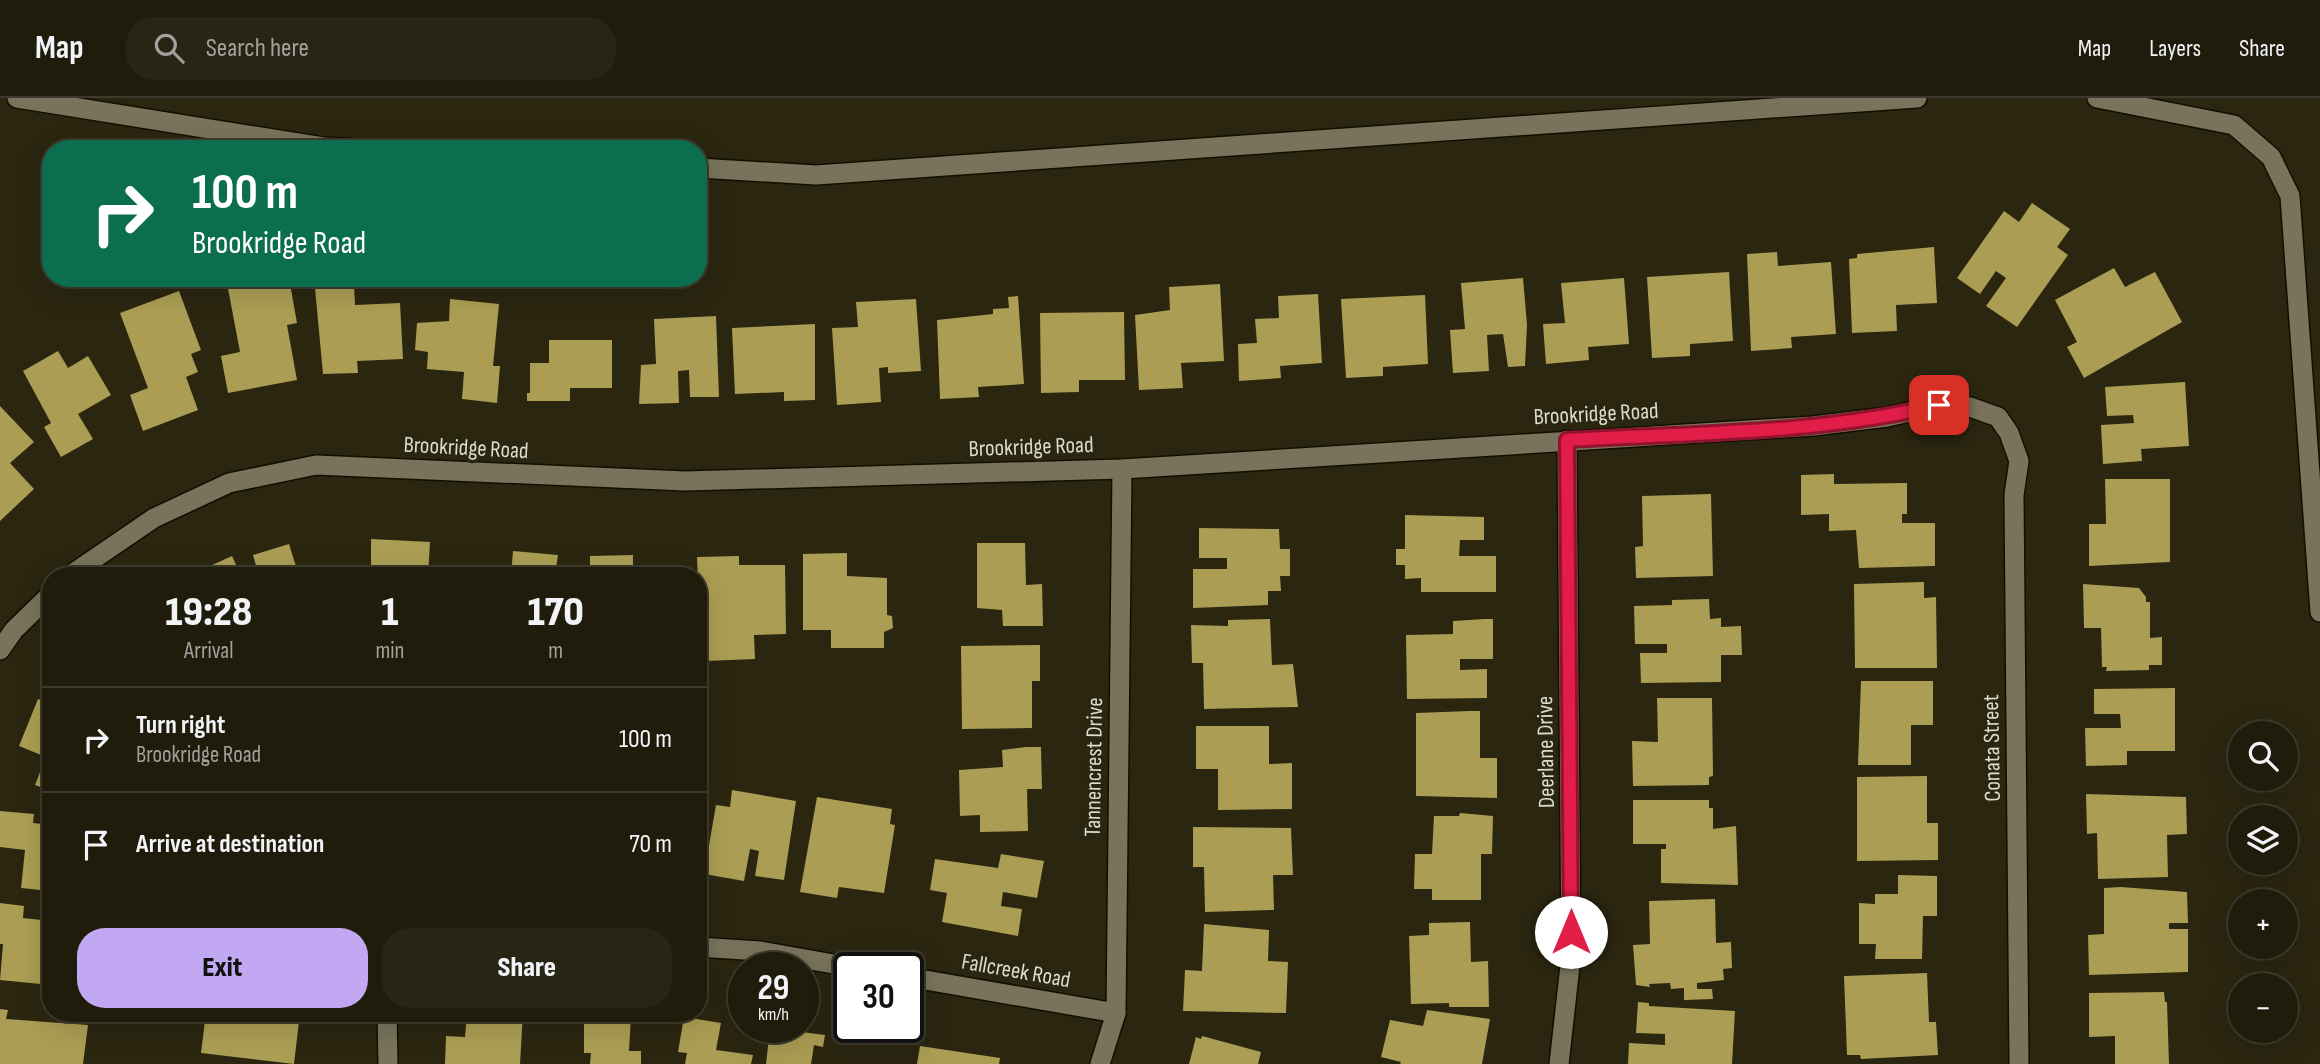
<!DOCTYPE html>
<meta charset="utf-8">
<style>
body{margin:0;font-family:"Sofia Sans Condensed",sans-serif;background:#282515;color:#f1f3f6;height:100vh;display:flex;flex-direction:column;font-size:26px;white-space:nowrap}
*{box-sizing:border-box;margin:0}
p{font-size:23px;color:#a2a19d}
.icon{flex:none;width:38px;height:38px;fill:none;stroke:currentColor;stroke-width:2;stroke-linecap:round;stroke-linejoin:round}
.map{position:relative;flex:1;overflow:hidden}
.sheet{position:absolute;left:42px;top:469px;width:665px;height:455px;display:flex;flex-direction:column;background:#201c0c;border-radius:28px;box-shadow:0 7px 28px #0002,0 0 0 2px #3d3a2d}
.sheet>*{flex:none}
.guide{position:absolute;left:42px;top:42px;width:665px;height:147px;border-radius:28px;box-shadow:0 7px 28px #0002,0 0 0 2px #3d3a2d;background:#0b6e4f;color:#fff;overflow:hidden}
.controls{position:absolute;left:2228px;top:623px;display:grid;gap:14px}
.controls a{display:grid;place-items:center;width:70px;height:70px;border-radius:50%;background:#201c0c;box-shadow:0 7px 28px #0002,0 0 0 2px #3d3a2d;font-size:35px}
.speed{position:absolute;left:728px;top:854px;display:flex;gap:14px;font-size:35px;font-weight:700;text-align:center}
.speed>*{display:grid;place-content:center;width:91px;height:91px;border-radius:50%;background:#201c0c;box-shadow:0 7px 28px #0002,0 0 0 2px #3d3a2d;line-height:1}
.speed small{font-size:18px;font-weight:400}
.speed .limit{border:4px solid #111;border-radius:10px;background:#fff;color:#111}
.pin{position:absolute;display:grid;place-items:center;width:60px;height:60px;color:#fff;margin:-30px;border-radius:14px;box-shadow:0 4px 10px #0006}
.me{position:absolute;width:77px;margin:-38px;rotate:0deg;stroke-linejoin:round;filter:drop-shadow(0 0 5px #0008)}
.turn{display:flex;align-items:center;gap:24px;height:147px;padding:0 35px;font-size:32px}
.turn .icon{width:91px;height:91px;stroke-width:2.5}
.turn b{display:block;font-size:49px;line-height:60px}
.eta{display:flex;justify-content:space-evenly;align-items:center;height:119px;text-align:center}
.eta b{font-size:42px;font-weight:800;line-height:49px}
.action{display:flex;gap:14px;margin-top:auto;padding:14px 35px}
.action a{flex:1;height:80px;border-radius:28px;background:#c2a7f2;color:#111;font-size:28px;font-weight:800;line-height:80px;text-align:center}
.action a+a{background:#282515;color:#f1f3f6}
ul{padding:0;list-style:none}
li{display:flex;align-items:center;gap:21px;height:105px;padding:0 35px;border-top:2px solid #3d3a2d}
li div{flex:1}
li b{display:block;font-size:26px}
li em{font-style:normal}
header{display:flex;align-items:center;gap:42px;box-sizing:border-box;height:98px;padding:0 35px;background:#201c0c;border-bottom:2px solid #3d3a2d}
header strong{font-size:33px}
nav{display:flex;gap:38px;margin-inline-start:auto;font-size:24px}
.search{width:490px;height:63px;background:#282515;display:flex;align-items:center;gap:18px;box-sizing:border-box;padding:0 24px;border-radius:28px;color:#a2a19d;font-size:26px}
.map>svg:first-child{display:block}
</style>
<header>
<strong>Map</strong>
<div class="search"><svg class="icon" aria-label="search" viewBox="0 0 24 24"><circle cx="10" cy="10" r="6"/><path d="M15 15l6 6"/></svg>Search here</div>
<nav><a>Map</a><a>Layers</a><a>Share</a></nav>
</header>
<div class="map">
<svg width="2320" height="966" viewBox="0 0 2320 966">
<rect width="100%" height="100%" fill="#2a2610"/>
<!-- building -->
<g fill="#ab9d53">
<polygon points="2032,105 2070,131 2057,149 2068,157 2017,229 1986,208 2006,180 1996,173 1980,196 1957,180 2004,113 2019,124"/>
<polygon points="1934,149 1937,205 1896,207 1897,233 1852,235 1849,161 1857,160 1857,156"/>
<polygon points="1777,154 1778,168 1831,164 1836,236 1791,239 1792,250 1751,253 1747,156"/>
<polygon points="2114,170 2125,189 2155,174 2182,224 2084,280 2067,249 2077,244 2055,202"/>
<polygon points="1729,174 1733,243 1690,246 1690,258 1652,260 1647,179"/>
<polygon points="226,180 289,180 297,225 287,227 297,282 228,295 221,258 240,254"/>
<polygon points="1523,180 1527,227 1525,268 1508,269 1503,236 1487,237 1489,273 1453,275 1450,232 1465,231 1461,185"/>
<polygon points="1624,180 1629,246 1588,249 1589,262 1546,266 1543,226 1565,225 1561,185"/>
<polygon points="1220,186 1224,263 1181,265 1183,290 1139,292 1135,217 1170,212 1169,189"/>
<polygon points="354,188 355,207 400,205 403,261 357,263 358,275 323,276 315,190"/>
<polygon points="179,193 201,252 191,256 198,274 186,279 198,312 143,333 130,297 148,290 120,215"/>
<polygon points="1318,196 1322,265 1280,268 1281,280 1239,283 1238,246 1257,245 1255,221 1279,220 1278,198"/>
<polygon points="1425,197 1428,266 1383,269 1383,278 1346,280 1341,201"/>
<polygon points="1018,198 1024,286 978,289 979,299 940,301 937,222 993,216 993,211 1009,210 1008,199"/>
<polygon points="450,201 499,206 493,268 500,268 497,305 462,301 464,274 427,271 428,254 415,252 417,225 449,223"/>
<polygon points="916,201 921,273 888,275 888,269 879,270 881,304 837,307 832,230 858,229 856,204"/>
<polygon points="1124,214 1125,282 1079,282 1079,294 1041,295 1040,215"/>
<polygon points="716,218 719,299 690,299 689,272 678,273 679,305 639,306 641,267 656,266 654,221"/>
<polygon points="815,226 815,302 784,303 784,294 735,296 732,230"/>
<polygon points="549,242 612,242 612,290 570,290 570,303 527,303 527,295 530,295 530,265 549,265"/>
<polygon points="58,253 68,270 88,258 111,297 78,316 93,341 61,359 44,329 51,325 23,273"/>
<polygon points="2185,284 2189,348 2141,351 2142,363 2103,366 2101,327 2134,325 2133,317 2107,318 2105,289"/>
<polygon points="0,308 34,344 10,365 34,391 0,423"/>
<polygon points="1834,376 1834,386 1907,385 1907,416 1902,416 1902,425 1935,425 1935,468 1859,470 1856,432 1829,433 1829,416 1801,417 1801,377"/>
<polygon points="2105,381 2170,381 2170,464 2089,468 2089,426 2106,426"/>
<polygon points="1711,396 1713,478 1636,480 1635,449 1643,448 1642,398"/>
<polygon points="1405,417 1484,419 1484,442 1460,442 1459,458 1496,458 1496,494 1421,494 1421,480 1405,481 1405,467 1396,467 1396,451 1405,451"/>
<polygon points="1199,430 1279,431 1280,451 1290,451 1290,478 1280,478 1281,493 1268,493 1268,507 1193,510 1193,471 1227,471 1227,460 1199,460"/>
<polygon points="371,441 430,444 428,478 371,478"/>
<polygon points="977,445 1025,445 1026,487 1042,486 1043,528 1003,528 1002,512 977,510"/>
<polygon points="289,446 299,478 259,478 253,457"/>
<polygon points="513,453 558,457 555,478 511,478"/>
<polygon points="847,455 847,478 887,480 887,517 892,518 893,530 884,534 884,550 831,550 831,532 803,532 803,456"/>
<polygon points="633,457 633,478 590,478 590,458"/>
<polygon points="232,458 241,478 188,478"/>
<polygon points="739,458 739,467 785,467 786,536 754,537 755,561 705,563 702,485 698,485 697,459"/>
<polygon points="333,471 335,478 314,478 314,477"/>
<polygon points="1924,484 1924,500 1936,499 1937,570 1855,570 1854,486"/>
<polygon points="2083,486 2139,490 2146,499 2146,504 2150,504 2150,540 2162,539 2162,567 2149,567 2149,572 2106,573 2107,569 2102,569 2101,530 2084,530"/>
<polygon points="1709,501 1710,521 1721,520 1721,529 1741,528 1742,557 1721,557 1721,584 1641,585 1640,555 1667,555 1667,546 1635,546 1634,508 1672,507 1672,502"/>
<polygon points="1270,521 1272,567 1293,566 1298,609 1204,611 1203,565 1192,565 1191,527 1228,528 1228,522"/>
<polygon points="1485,521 1493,521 1493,561 1460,561 1460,572 1487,571 1487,600 1407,601 1406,537 1453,536 1453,523"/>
<polygon points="1040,547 1040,583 1032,583 1032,630 962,631 961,548"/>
<polygon points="1861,583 1933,583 1933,627 1911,627 1911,667 1858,667"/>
<polygon points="2175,590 2175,653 2127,653 2127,667 2086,668 2085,630 2121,630 2120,616 2094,616 2094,591"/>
<polygon points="1657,600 1712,600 1713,678 1709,679 1709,687 1633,688 1632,643 1658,644"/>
<polygon points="38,601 51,606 51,693 35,687 46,659 19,648"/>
<polygon points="1470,613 1480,613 1480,660 1497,660 1497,700 1416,698 1416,615"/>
<polygon points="1196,628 1269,628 1269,666 1292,665 1292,711 1218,712 1218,671 1196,671"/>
<polygon points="1026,649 1041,649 1042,691 1027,691 1028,733 980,734 980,717 960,718 959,672 1003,669 1002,652"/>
<polygon points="1927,678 1927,725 1938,725 1938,762 1857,763 1857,679"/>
<polygon points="732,692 796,703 784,782 755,778 759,753 750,751 744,783 704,776 716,707 730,709"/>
<polygon points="2086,696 2186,699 2187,736 2167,737 2168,779 2098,781 2097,735 2087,736"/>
<polygon points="817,699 892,711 890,726 895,727 884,795 839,789 837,800 800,794"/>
<polygon points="1633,702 1709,702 1709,710 1713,710 1713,731 1736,728 1738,787 1661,785 1661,751 1666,751 1666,746 1633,746"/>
<polygon points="0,713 34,716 33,725 51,727 51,793 21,790 25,752 0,749"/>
<polygon points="1460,715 1493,718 1492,756 1481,756 1481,802 1432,802 1432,791 1414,791 1415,756 1432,756 1434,718 1459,718"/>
<polygon points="1193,729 1291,730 1293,777 1273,777 1274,812 1205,814 1204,769 1193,769"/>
<polygon points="1001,756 1044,763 1037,800 1003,794 1001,808 1022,811 1018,838 942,824 947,795 930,792 935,761 998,770"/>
<polygon points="1898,777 1937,778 1937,818 1923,818 1922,861 1875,861 1876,846 1859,846 1859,805 1875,806 1875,796 1898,796"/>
<polygon points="2121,789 2187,794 2188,825 2169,825 2169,831 2188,831 2188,874 2089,877 2088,837 2104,836 2104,790"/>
<polygon points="1715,801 1716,845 1731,844 1732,870 1723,871 1724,882 1697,885 1697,891 1712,891 1713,901 1684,902 1684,890 1671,891 1670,885 1649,886 1650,889 1636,887 1633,847 1650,846 1649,803"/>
<polygon points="0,805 24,808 23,820 51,823 51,887 0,882 3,846 0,846"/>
<polygon points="1470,824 1471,864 1488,863 1489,909 1449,909 1449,905 1411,906 1409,838 1429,837 1429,825"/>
<polygon points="1204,826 1269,832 1268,863 1288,864 1286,915 1183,913 1185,872 1202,873"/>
<polygon points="1927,875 1929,924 1936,924 1938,957 1861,961 1860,957 1847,957 1844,878"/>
<polygon points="2164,894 2165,904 2167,904 2169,966 2115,966 2115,938 2089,939 2089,895"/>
<polygon points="1638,904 1649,905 1649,908 1735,913 1732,966 1628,966 1629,945 1665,947 1665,936 1636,935"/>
<polygon points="0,911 8,912 6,921 88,927 83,966 0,966"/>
<polygon points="1427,912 1490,921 1482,966 1400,966 1401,964 1381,959 1390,922 1423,928"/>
<polygon points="206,915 265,915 264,919 290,923 291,915 300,915 294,966 201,955"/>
<polygon points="467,915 523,915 520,966 445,966 446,938 465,939"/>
<polygon points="584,915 631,918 629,953 641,953 641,966 590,966 591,955 584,955"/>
<polygon points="684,919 721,925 716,952 753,957 751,966 685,966 687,955 678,954"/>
<polygon points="770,930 825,937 823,949 814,947 811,966 766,966"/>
<polygon points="1202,938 1261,954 1258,966 1189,966 1196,939 1201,941"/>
<polygon points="920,948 1000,960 999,966 917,966"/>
</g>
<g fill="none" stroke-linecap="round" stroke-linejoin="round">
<defs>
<g id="service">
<polyline points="17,0 323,49 360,51"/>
<polyline points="2097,0 2234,27 2271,59 2290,98 2320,514"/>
<polyline points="698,70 816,77 1917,0"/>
</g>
<g id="minor">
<polyline points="69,478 154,420 229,385 316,367 685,383 1122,371 1813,328 1887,319 1939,307 1970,309 1998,319 2009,335 2019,363 2014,397 2019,966"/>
<polyline points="0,552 14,532 51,496"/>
<polyline points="698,849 760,853 856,870"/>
<polyline points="908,879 1116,915"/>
<polyline points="387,915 388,966"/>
<polyline points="1100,966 1116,915 1122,371"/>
<polyline points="1559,966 1571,859 1567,342"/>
</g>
</defs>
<!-- service casing -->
<use href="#service" stroke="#130f00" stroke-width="22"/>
<!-- minor casing -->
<use href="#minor" stroke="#130f00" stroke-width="22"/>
<!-- service -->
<use href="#service" stroke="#78735a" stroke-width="19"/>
<!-- minor -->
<use href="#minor" stroke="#78735a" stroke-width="19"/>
</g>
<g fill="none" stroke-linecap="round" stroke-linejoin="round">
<defs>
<path id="route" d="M1571,834L1567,342C1691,335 1818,336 1939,307"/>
</defs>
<!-- route casing -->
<use href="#route" stroke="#92132f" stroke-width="18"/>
<!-- route -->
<use href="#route" stroke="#e11d48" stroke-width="12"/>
</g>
<g text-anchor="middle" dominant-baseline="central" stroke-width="7" stroke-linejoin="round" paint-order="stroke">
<!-- street labels -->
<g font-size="23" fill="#dedbcd" stroke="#2a2610">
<text transform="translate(1596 316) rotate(-3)">Brookridge Road</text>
<text transform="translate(1031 349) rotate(-2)">Brookridge Road</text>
<text transform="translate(466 350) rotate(3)">Brookridge Road</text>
<text transform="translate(1992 650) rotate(-91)">Conata Street</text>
<text transform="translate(1546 654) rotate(-91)">Deerlane Drive</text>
<text transform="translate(1094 669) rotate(-89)">Tannencrest Drive</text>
<text transform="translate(1016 873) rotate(10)">Fallcreek Road</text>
</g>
</g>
</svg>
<div class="controls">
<a><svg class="icon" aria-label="search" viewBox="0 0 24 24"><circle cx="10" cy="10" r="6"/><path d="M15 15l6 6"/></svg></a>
<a><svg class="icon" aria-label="layers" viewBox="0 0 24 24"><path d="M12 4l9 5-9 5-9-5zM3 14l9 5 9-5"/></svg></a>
<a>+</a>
<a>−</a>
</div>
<div class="speed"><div>29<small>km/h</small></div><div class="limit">30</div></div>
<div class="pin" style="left:1939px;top:307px;background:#d93025"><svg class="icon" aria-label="arrive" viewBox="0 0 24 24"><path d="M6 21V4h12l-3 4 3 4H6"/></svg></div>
<svg class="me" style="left:1571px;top:834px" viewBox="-20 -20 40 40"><circle r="19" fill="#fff"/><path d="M0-13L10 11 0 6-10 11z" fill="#e11d48"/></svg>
<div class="guide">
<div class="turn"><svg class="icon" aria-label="right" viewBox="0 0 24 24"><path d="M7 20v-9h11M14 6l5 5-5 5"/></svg><div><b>100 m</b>Brookridge Road</div></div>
</div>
<section class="sheet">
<div class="eta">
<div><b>19:28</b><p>Arrival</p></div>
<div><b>1</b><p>min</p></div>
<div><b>170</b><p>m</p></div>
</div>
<ul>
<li><svg class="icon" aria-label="right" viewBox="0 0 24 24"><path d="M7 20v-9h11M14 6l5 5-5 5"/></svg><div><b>Turn right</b><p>Brookridge Road</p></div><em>100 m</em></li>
<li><svg class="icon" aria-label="arrive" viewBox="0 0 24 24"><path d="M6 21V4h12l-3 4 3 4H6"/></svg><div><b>Arrive at destination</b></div><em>70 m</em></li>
</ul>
<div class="action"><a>Exit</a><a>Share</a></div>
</section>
</div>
